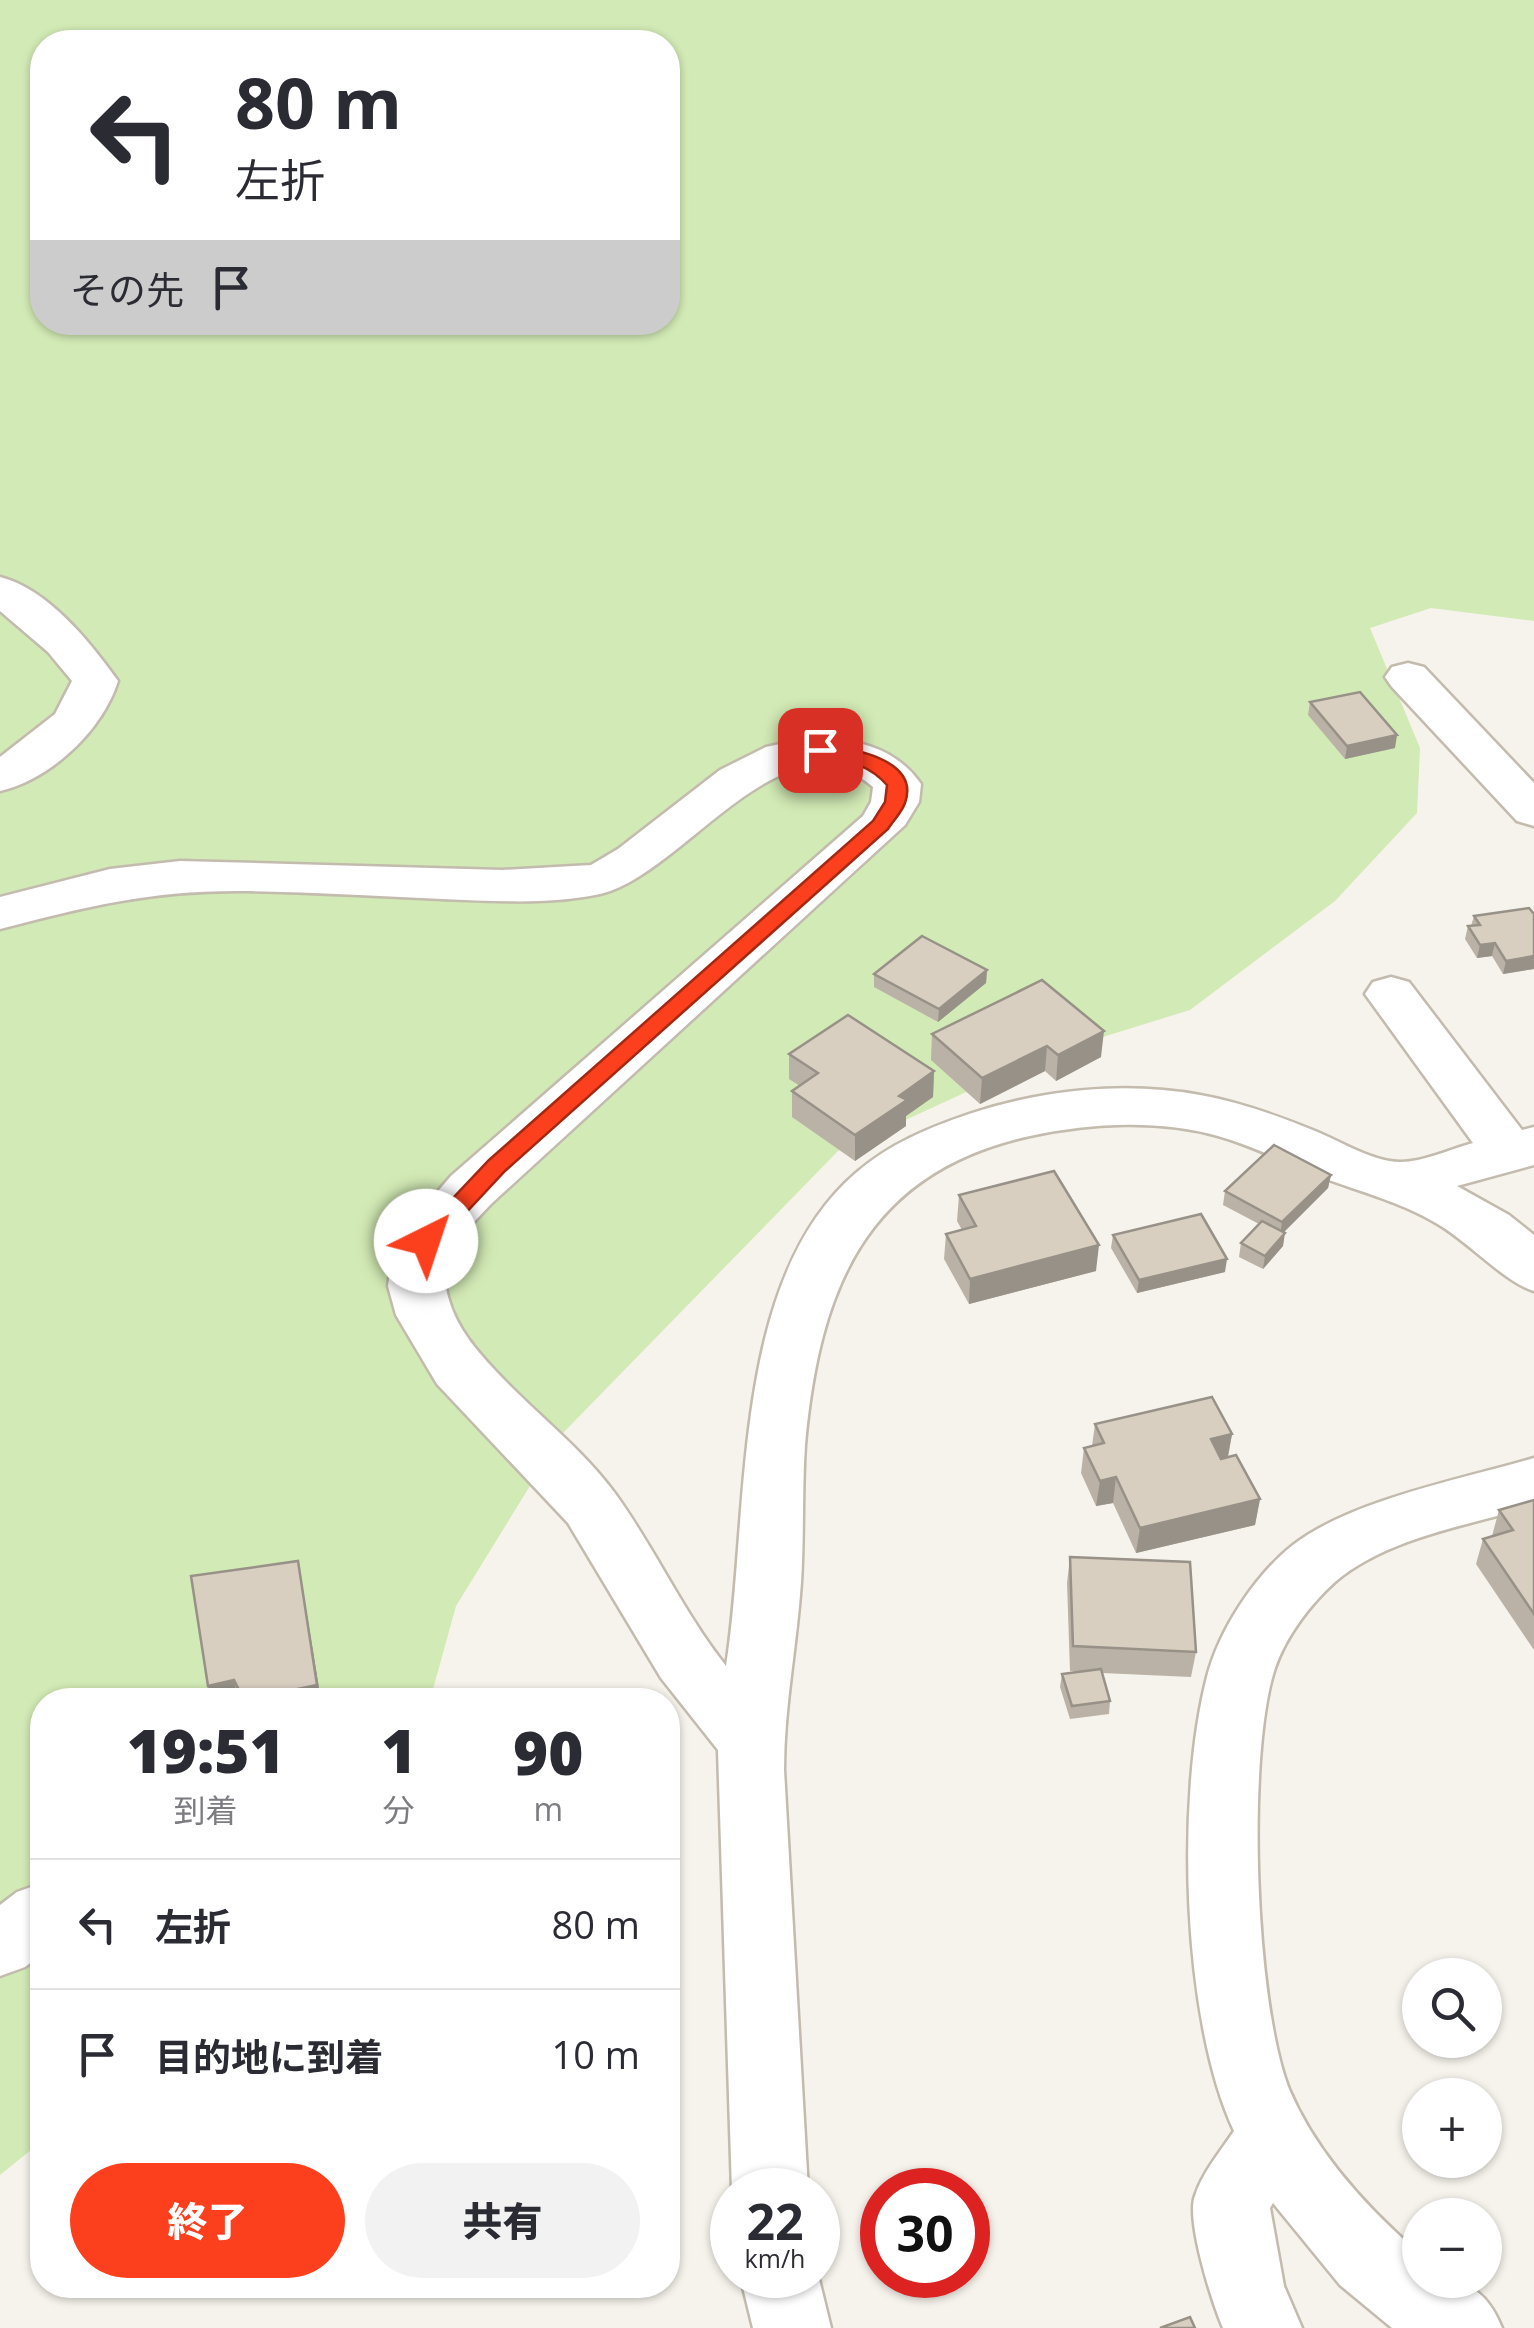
<!DOCTYPE html>
<html lang="ja">
<meta charset="utf-8">
<style>
body{margin:0;font-family:"Open Sans","Noto Sans JP",sans-serif;background:#f2f2f3;color:#2b2b33;height:100vh;display:flex;flex-direction:column;font-size:38px;white-space:nowrap}
*{box-sizing:border-box;margin:0}
p{font-size:32px;color:#7c7c81}
.icon{flex:none;width:55px;height:55px;fill:none;stroke:currentColor;stroke-width:2;stroke-linecap:round;stroke-linejoin:round}
.map{position:relative;flex:1;overflow:hidden}
.side{position:absolute;left:30px;top:1688px;width:650px;height:610px;display:flex;flex-direction:column;background:#fff;border-radius:40px;box-shadow:0 2px 8px #0004}
.side>*{flex:none}
.hud{position:absolute;left:30px;top:30px;width:650px;height:305px;border-radius:40px;box-shadow:0 2px 8px #0004;background:#fff;color:#2b2b33;overflow:hidden}
.buttons{position:absolute;left:1402px;top:1958px;display:grid;gap:20px}
.buttons a{display:grid;place-items:center;width:100px;height:100px;border-radius:50%;background:#fff;box-shadow:0 2px 8px #0004;font-size:50px}
.speed{position:absolute;left:710px;top:2168px;display:flex;gap:20px;font-size:50px;font-weight:700;text-align:center}
.speed>*{display:grid;place-content:center;width:130px;height:130px;border-radius:50%;background:#fff;box-shadow:0 2px 8px #0004;line-height:1}
.speed small{font-size:25px;font-weight:400}
.speed .limit{border:15px solid #d22;background:#fff;color:#111}
.pin{position:absolute;display:grid;place-items:center;width:85px;height:85px;color:#fff;margin:-42px;border-radius:20px;box-shadow:0 5px 15px #0006}
.me{position:absolute;width:110px;margin:-55px;rotate:41deg;stroke-linejoin:round;filter:drop-shadow(0 0 8px #0008)}
.turn{display:flex;align-items:center;gap:35px;height:210px;padding:0 40px;font-size:45px}
.turn .icon{width:130px;height:130px;stroke-width:2.5}
.turn b{display:block;font-size:70px;line-height:85px}
.then{display:flex;align-items:center;height:95px;padding:0 40px;background:#0003;gap:20px;font-size:38px}
.eta{display:flex;justify-content:space-evenly;align-items:center;height:170px;text-align:center}
.eta b{font-size:60px;font-weight:800;line-height:70px}
.action{display:flex;gap:20px;margin-top:auto;padding:20px 40px}
.action a{flex:1;height:115px;border-radius:60px;background:#fc3f1d;color:#fff;font-size:40px;font-weight:800;line-height:115px;text-align:center}
.action a+a{background:#f2f2f3;color:#2b2b33}
ul{padding:0;list-style:none}
li{display:flex;align-items:center;gap:30px;height:130px;padding:0 40px;border-top:2px solid #e1e1e2}
li div{flex:1}
li b{display:block;font-size:38px}
li em{font-style:normal}
.map>svg:first-child{display:block}
</style>
<div class="map">
<svg width="1534" height="2328" viewBox="0 0 1534 2328">
<rect width="100%" height="100%" fill="#f6f3ec"/>
<!-- green -->
<path fill="#d2eab5" fill-rule="evenodd" d="M0,0H1534V621L1431,608L1370,628L1420,748L1417,813L1335,901L1190,1010L1051,1053L838,1151L562,1434L456,1606L430,1700H42V2141L0,2175ZM42,42H668V322H42Z"/>
<g fill="none" stroke-linecap="round" stroke-linejoin="round">
<defs>
<g id="minor">
<path d="M0,577C48,589 90,642 118,681C102,731 51,779 0,791V757L55,714L72,681L48,652L0,611Z"/>
<polygon points="1408,663 1424,667 1534,783 1534,826 1517,821 1392,687 1385,677 1392,667"/>
<path d="M807,738C851,738 894,745 921,784L919,802L905,825L491,1204C469,1228 440,1252 446,1288C452,1320 470,1343 491,1366C531,1410 579,1445 614,1492C655,1548 683,1612 726,1666C750,1516 729,1282 856,1173C889,1144 928,1128 969,1114C1041,1090 1125,1081 1200,1095C1240,1102 1278,1116 1315,1131C1340,1141 1373,1162 1400,1162C1423,1162 1451,1149 1473,1143L1365,994L1373,982L1391,977L1409,982L1522,1130L1534,1127V1165L1457,1186L1509,1215L1534,1235V1291C1504,1282 1468,1241 1436,1223C1400,1202 1362,1192 1323,1178C1288,1164 1254,1146 1218,1136C1159,1119 1089,1123 1030,1136C865,1172 819,1290 805,1445C802,1490 804,1536 801,1582C797,1645 784,1706 784,1770L808,2190L732,2191L718,1750L661,1678L568,1523L437,1384L396,1315L388,1286L392,1258L414,1219L451,1176L863,816L871,802L873,787C782,708 685,874 600,894C549,905 494,901 442,899C377,896 311,892 245,891C153,890 88,906 0,929V897L110,869L180,861L502,870L591,865L618,849L720,770L766,747Z"/>
<path d="M1534,1458V1506C1470,1525 1389,1537 1336,1581C1311,1603 1286,1636 1275,1668C1246,1755 1255,2003 1289,2089C1316,2153 1368,2209 1420,2254V2280C1464,2280 1485,2286 1502,2328H1392L1340,2285L1273,2203L1270,2208L1284,2286L1302,2328H1223C1212,2302 1188,2226 1194,2199C1201,2174 1220,2152 1234,2131C1182,2020 1176,1796 1207,1677C1219,1630 1255,1575 1293,1545C1351,1500 1463,1479 1534,1458Z"/>
<polygon points="42,1883 42,1954 25,1967 0,1976 0,1905 17,1892"/>
<polygon points="740,2275 818,2275 831,2328 753,2328"/>
</g>
</defs>
<!-- minor casing -->
<use href="#minor" stroke="#c2bbae" stroke-width="5"/>
<!-- minor -->
<use href="#minor" fill="#fff" fill-rule="evenodd"/>
</g>
<!-- wall -->
<g fill="#bab2a6">
<polygon points="1310,702 1395,748 1345,759 1308,715"/>
<polygon points="1534,914 1534,969 1503,974 1492,956 1477,958 1465,939 1468,926 1471,926 1474,916"/>
<polygon points="987,970 986,983 938,1022 874,987 874,974"/>
<polygon points="1042,980 1101,1057 1056,1081 1045,1071 980,1104 931,1060 932,1034"/>
<polygon points="789,1054 934,1071 933,1097 906,1116 906,1126 855,1161 792,1117 792,1091 800,1086 789,1079"/>
<polygon points="1331,1175 1328,1188 1284,1232 1283,1246 1263,1269 1239,1257 1241,1243 1259,1224 1223,1205 1225,1191"/>
<polygon points="959,1195 1096,1271 969,1304 944,1259 946,1234 962,1230 957,1221"/>
<polygon points="1113,1235 1225,1272 1137,1293 1111,1248"/>
<polygon points="1095,1424 1232,1434 1228,1458 1260,1499 1255,1525 1136,1553 1113,1503 1096,1506 1081,1473 1084,1448 1092,1446"/>
<polygon points="1534,1500 1534,1650 1476,1564 1483,1539 1492,1536 1499,1510"/>
<polygon points="1070,1557 1196,1652 1191,1677 1102,1673 1110,1701 1109,1714 1070,1719 1060,1687 1062,1674 1077,1672 1070,1671 1067,1583"/>
<polygon points="298,1561 321,1700 211,1700 208,1686"/>
</g>
<!-- shaded-wall -->
<g fill="#979187">
<polygon points="1397,735 1395,748 1345,759 1347,746"/>
<polygon points="1495,943 1492,956 1477,958 1480,945"/>
<polygon points="1534,956 1534,969 1503,974 1506,961"/>
<polygon points="987,970 986,983 938,1022 939,1009"/>
<polygon points="1104,1031 1101,1057 1056,1081 1058,1055"/>
<polygon points="1047,1046 1045,1071 980,1104 982,1078"/>
<polygon points="934,1071 933,1097 906,1116 906,1126 855,1161 855,1135 899,1096"/>
<polygon points="1331,1175 1328,1188 1280,1236 1282,1222"/>
<polygon points="1285,1233 1283,1246 1263,1269 1265,1256"/>
<polygon points="1099,1245 1096,1271 969,1304 970,1279"/>
<polygon points="1227,1259 1225,1272 1137,1293 1139,1280"/>
<polygon points="1232,1434 1227,1460 1207,1465 1211,1439"/>
<polygon points="1116,1477 1113,1503 1096,1506 1100,1481"/>
<polygon points="1260,1499 1255,1525 1136,1553 1140,1528"/>
<polygon points="298,1561 321,1700 244,1700"/>
<polygon points="234,1680 238,1700 211,1700 208,1686"/>
</g>
<!-- building -->
<g fill="#d8cfc1" stroke="#979187" stroke-width="2.5">
<polygon points="1360,692 1397,735 1347,746 1310,702"/>
<polygon points="1529,908 1534,914 1534,956 1506,961 1495,943 1480,945 1468,926 1480,925 1474,916"/>
<polygon points="922,936 987,970 939,1009 874,974"/>
<polygon points="1042,980 1104,1031 1058,1055 1047,1046 982,1078 932,1034"/>
<polygon points="848,1015 934,1071 899,1096 907,1100 855,1135 792,1091 818,1073 789,1054"/>
<polygon points="1274,1145 1331,1175 1282,1222 1225,1191"/>
<polygon points="1054,1171 1099,1245 970,1279 946,1234 976,1226 959,1195"/>
<polygon points="1201,1214 1227,1259 1139,1280 1113,1235"/>
<polygon points="1262,1221 1285,1233 1265,1256 1241,1243"/>
<polygon points="1212,1397 1232,1434 1211,1439 1221,1459 1236,1455 1260,1499 1140,1528 1116,1477 1100,1481 1084,1448 1104,1443 1095,1424"/>
<polygon points="1534,1500 1534,1614 1483,1539 1513,1530 1499,1510"/>
<polygon points="1070,1557 1190,1562 1196,1652 1073,1646"/>
<polygon points="298,1561 317,1685 244,1700 234,1680 208,1686 191,1576"/>
<polygon points="1101,1669 1110,1701 1072,1706 1062,1674"/>
<polygon points="1190,2317 1195,2328 1160,2328"/>
</g>
<!-- route -->
<path fill="#fc3f1d" stroke="#a42913" stroke-width="2.5" d="M820,744C848,748 921,758 905,803C902,812 893,821 888,829L505,1171L434,1247H418L414,1241L418,1235L489,1160L873,821L885,802L887,785C866,761 843,761 813,754L810,750Z"/>
</svg>
<div class="buttons">
<a><svg class="icon" aria-label="search" viewBox="0 0 24 24"><circle cx="10" cy="10" r="6"/><path d="M15 15l6 6"/></svg></a>
<a>+</a>
<a>−</a>
</div>
<div class="speed"><div>22<small>km/h</small></div><div class="limit">30</div></div>
<div class="pin" style="left:820px;top:750px;background:#d93025"><svg class="icon" aria-label="arrive" viewBox="0 0 24 24"><path d="M6 21V4h12l-3 4 3 4H6"/></svg></div>
<svg class="me" style="left:426px;top:1241px" viewBox="-20 -20 40 40"><circle r="19" fill="#fff"/><path d="M0-13L10 11 0 6-10 11z" fill="#fc3f1d"/></svg>
<div class="hud">
<div class="turn"><svg class="icon" aria-label="left" viewBox="0 0 24 24"><path d="M17 20v-9H6M10 6l-5 5 5 5"/></svg><div><b>80 m</b>左折</div></div>
<div class="then">その先<svg class="icon" aria-label="arrive" viewBox="0 0 24 24"><path d="M6 21V4h12l-3 4 3 4H6"/></svg></div>
</div>
<section class="side">
<div class="eta">
<div><b>19:51</b><p>到着</p></div>
<div><b>1</b><p>分</p></div>
<div><b>90</b><p>m</p></div>
</div>
<ul>
<li><svg class="icon" aria-label="left" viewBox="0 0 24 24"><path d="M17 20v-9H6M10 6l-5 5 5 5"/></svg><div><b>左折</b></div><em>80 m</em></li>
<li><svg class="icon" aria-label="arrive" viewBox="0 0 24 24"><path d="M6 21V4h12l-3 4 3 4H6"/></svg><div><b>目的地に到着</b></div><em>10 m</em></li>
</ul>
<div class="action"><a>終了</a><a>共有</a></div>
</section>
</div>
